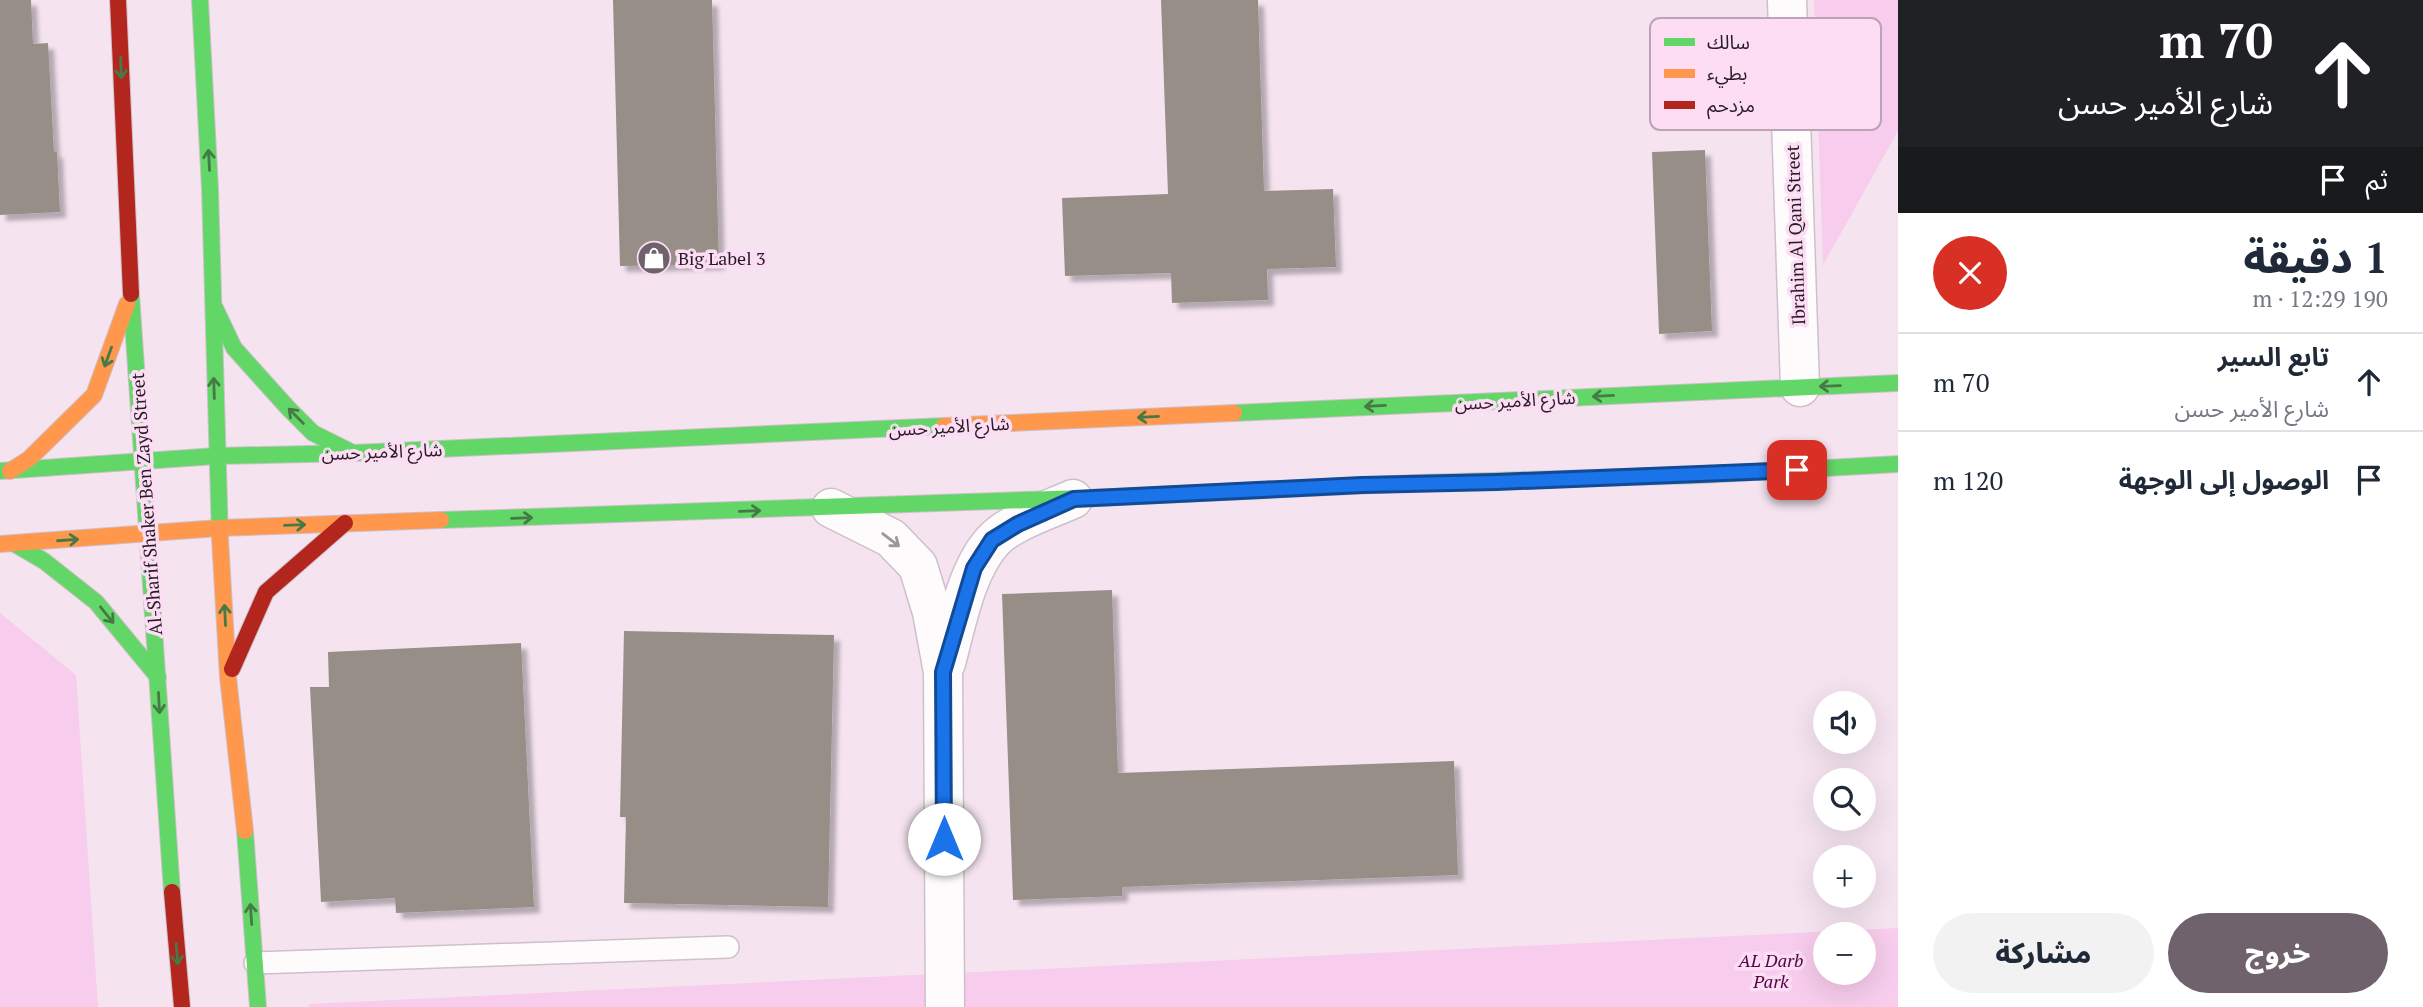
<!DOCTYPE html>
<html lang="ar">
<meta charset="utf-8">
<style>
body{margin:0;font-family:"PT Serif","Noto Sans Arabic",serif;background:#f2f2f3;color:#1f2937;direction:rtl;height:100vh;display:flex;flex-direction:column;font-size:26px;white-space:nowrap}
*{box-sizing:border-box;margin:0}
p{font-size:23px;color:#747a83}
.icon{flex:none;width:38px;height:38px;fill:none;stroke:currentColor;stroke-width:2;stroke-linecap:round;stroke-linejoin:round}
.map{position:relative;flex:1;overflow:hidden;direction:ltr}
.panel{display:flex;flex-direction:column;background:#fff;width:525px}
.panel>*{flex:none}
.hud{background:#202124;color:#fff;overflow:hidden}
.controls{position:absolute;left:1813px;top:691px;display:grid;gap:14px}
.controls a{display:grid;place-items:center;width:63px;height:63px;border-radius:50%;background:#fff;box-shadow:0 7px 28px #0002;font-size:35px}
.pin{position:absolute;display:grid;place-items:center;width:60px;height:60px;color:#fff;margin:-30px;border-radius:14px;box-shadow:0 4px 10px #0006}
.me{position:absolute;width:77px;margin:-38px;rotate:0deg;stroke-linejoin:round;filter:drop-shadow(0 0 5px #0008)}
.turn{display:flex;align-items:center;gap:24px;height:147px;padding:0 35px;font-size:32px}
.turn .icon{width:91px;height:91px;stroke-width:2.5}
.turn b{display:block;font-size:49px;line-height:60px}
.then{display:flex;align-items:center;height:66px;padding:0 35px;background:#0003;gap:14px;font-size:26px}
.round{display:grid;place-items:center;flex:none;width:74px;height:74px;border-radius:37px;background:#f2f2f3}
.head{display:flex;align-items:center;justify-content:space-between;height:119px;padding:0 35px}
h1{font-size:42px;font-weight:800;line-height:52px}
.cta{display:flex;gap:14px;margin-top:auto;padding:14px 35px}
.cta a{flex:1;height:80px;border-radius:42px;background:#6f626c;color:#fff;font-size:28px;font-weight:800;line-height:80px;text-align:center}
.cta a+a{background:#f2f2f3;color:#1f2937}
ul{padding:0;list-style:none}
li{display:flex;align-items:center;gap:21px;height:98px;padding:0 35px;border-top:2px solid #e0e1e3}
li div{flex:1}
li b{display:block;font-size:26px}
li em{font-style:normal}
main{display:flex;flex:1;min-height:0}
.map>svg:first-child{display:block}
</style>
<main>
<section class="panel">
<div class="hud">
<div class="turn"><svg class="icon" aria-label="ahead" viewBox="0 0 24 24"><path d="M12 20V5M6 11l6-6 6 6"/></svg><div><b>70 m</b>شارع الأمير حسن</div></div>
<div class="then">ثم<svg class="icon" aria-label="arrive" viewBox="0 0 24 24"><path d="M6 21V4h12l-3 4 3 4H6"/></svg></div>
</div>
<div class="head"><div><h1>1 دقيقة</h1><p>190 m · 12:29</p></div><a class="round" style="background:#d93025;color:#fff"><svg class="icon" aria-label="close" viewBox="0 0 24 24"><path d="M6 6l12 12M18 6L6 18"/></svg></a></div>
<ul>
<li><svg class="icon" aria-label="ahead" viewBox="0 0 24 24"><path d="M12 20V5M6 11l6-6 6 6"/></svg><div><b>تابع السير</b><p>شارع الأمير حسن</p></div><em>70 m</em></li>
<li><svg class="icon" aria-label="arrive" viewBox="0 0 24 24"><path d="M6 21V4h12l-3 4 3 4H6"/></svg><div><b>الوصول إلى الوجهة</b></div><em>120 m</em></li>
</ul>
<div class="cta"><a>خروج</a><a>مشاركة</a></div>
</section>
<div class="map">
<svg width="1898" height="1007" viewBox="0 0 1898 1007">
<defs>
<filter id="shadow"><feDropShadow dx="6" dy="6" stdDeviation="2" flood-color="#0004"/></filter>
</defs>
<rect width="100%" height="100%" fill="#f5e4f0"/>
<!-- green -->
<g fill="#f7ccec" fill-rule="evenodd">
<polygon points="1814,0 1898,0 1898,131 1823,265"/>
<polygon points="0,613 76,675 98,1007 0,1007"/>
<path d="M1898,928V1007H309V1004ZM1825,934H1864V973H1825Z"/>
</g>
<!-- building -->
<g fill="#988e88" filter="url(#shadow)">
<polygon points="0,0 31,0 33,44 48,43 54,152 57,152 60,212 0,215"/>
<polygon points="613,0 712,0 719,264 620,266"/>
<polygon points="1161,0 1258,0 1264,191 1333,189 1336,267 1267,269 1268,300 1172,303 1171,273 1065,276 1062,198 1168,194"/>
<polygon points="1705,150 1712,331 1659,334 1652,152"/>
<polygon points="1112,590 1118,773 1454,761 1458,875 1122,887 1122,896 1013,900 1002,594"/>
<polygon points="624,631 834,635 828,907 624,903 626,817 620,817"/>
<polygon points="521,643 534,907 396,913 395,898 321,902 310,687 329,687 328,652"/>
</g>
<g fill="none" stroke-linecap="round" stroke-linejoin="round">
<defs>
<polyline id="lane" points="255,963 728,947"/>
<g id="street">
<polyline points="1787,0 1800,387"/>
<polyline points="831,508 891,538 918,566 932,612 943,672 945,1007"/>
<path d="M946,663C956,626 966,571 992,542C1009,522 1049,510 1073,499"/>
</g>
<g id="fast">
<polyline points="200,0 210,189 220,538"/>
<polyline points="131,294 172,892"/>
<polyline points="215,308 234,348 288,408 313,433 353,453"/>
<polyline points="1234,413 1898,383"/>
<polyline points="0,471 216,456 353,453 944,426"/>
<polyline points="1417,483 1701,475 1898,464"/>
<polyline points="441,520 1115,497"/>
<polyline points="15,544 44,561 96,602 158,677"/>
<polyline points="245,831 258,1007"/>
</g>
<g id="slow">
<polyline points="944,426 1234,413"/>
<polyline points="10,471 29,459 94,395 127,304"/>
<polyline points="1115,497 1417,483"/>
<polyline points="220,538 228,677 245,831"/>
<polyline points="0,544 219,528 441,520"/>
</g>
<g id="jam">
<polyline points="118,0 131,294"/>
<polyline points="232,669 266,592 345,523"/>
<polyline points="172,892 182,1007"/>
</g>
</defs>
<!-- lane casing -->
<use href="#lane" stroke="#cec0ca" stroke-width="24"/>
<!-- street casing -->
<use href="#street" stroke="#cec0ca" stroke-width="41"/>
<!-- fast casing -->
<use href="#fast" stroke="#cec0ca" stroke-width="18"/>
<!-- slow casing -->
<use href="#slow" stroke="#cec0ca" stroke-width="18"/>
<!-- jam casing -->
<use href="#jam" stroke="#cec0ca" stroke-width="18"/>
<!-- lane -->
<use href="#lane" stroke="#fefbfd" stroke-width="21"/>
<!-- street -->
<use href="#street" stroke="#fefbfd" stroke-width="38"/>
<!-- fast -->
<use href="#fast" stroke="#63d668" stroke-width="16"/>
<!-- slow -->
<use href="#slow" stroke="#ff974d" stroke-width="16"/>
<!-- jam -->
<use href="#jam" stroke="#b3261e" stroke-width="16"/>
</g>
<!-- one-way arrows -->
<defs><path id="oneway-shaft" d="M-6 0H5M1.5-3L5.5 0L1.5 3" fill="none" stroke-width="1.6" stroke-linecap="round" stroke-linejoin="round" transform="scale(1.75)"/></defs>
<g stroke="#457946">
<use href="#oneway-shaft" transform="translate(121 68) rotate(88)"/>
<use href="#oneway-shaft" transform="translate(209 160) rotate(-93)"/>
<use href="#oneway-shaft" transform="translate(108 357) rotate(110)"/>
<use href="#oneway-shaft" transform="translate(1830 386) rotate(178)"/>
<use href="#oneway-shaft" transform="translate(214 388) rotate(-92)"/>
<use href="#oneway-shaft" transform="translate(1603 396) rotate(177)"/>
<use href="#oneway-shaft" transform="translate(1375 406) rotate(177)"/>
<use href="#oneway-shaft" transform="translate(296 416) rotate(-135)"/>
<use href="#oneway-shaft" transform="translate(1148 417) rotate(177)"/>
<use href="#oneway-shaft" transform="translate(750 511) rotate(-2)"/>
<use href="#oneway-shaft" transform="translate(522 518) rotate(-2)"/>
<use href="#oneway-shaft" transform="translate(295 525) rotate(-2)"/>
<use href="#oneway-shaft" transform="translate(68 540) rotate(-4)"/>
<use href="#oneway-shaft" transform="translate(107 615) rotate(51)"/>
<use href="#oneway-shaft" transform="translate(225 615) rotate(-93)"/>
<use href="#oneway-shaft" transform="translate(159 703) rotate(87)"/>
<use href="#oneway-shaft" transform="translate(251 914) rotate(-94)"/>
<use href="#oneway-shaft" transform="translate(177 954) rotate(85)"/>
</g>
<use stroke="#9d979c" href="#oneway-shaft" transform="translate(891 540) rotate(38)"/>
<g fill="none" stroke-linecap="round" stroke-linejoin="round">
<defs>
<polyline id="route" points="944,839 943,672 974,568 992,540 1018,524 1074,499 1362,485 1497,482 1797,470"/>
</defs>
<!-- route casing -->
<use href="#route" stroke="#114b97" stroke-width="18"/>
<!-- route -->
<use href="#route" stroke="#1a73e8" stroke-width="12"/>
</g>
<!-- icons -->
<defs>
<symbol id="shop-disc" viewBox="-11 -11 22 22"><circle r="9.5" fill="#6f626c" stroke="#fcddf4"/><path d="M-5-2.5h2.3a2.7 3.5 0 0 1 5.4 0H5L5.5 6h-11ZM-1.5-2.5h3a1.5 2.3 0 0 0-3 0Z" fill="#fff"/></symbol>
</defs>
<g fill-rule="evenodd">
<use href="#shop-disc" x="635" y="239" width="38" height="38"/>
</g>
<g text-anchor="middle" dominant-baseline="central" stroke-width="7" stroke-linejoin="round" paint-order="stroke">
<!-- street labels -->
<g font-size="18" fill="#271c25" stroke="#fcddf4">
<text transform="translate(1795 235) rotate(-92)">Ibrahim Al Qani Street</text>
<text transform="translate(1515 400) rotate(-3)">شارع الأمير حسن</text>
<text transform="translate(949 426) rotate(-3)">شارع الأمير حسن</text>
<text transform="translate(382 451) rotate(-2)">شارع الأمير حسن</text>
<text transform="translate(146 504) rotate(-94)">Al-Sharif Shaker Ben Zayd Street</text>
</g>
<!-- poi labels -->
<g font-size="18" fill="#271c25" stroke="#fcddf4" text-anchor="start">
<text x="678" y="258">Big Label 3</text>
</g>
<!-- park labels -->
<g font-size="18" font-style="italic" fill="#500446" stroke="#fcddf4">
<text x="1771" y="960">AL Darb<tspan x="1771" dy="21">Park</tspan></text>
</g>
</g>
<!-- legend -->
<rect x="1650" y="18" width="231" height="112" rx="10" fill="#fcddf4" stroke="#bca3b6" stroke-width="2"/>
<rect x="1664" y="38" width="31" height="8" fill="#63d668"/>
<rect x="1664" y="69" width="31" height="9" fill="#ff974d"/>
<rect x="1664" y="101" width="31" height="8" fill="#b3261e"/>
<g font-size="19" fill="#271c25">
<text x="1707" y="49">سالك</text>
<text x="1707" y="80">بطيء</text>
<text x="1707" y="112">مزدحم</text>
</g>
</svg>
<div class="controls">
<a><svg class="icon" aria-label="sound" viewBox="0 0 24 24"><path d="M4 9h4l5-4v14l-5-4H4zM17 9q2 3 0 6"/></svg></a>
<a><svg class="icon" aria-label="search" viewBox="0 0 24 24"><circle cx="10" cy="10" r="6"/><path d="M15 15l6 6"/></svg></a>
<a>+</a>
<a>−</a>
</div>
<div class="pin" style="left:1797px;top:470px;background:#d93025"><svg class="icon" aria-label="arrive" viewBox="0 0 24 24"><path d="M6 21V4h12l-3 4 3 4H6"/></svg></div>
<svg class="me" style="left:944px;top:839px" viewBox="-20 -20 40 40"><circle r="19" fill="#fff"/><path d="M0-13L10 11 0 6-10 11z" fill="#1a73e8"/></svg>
</div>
</main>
